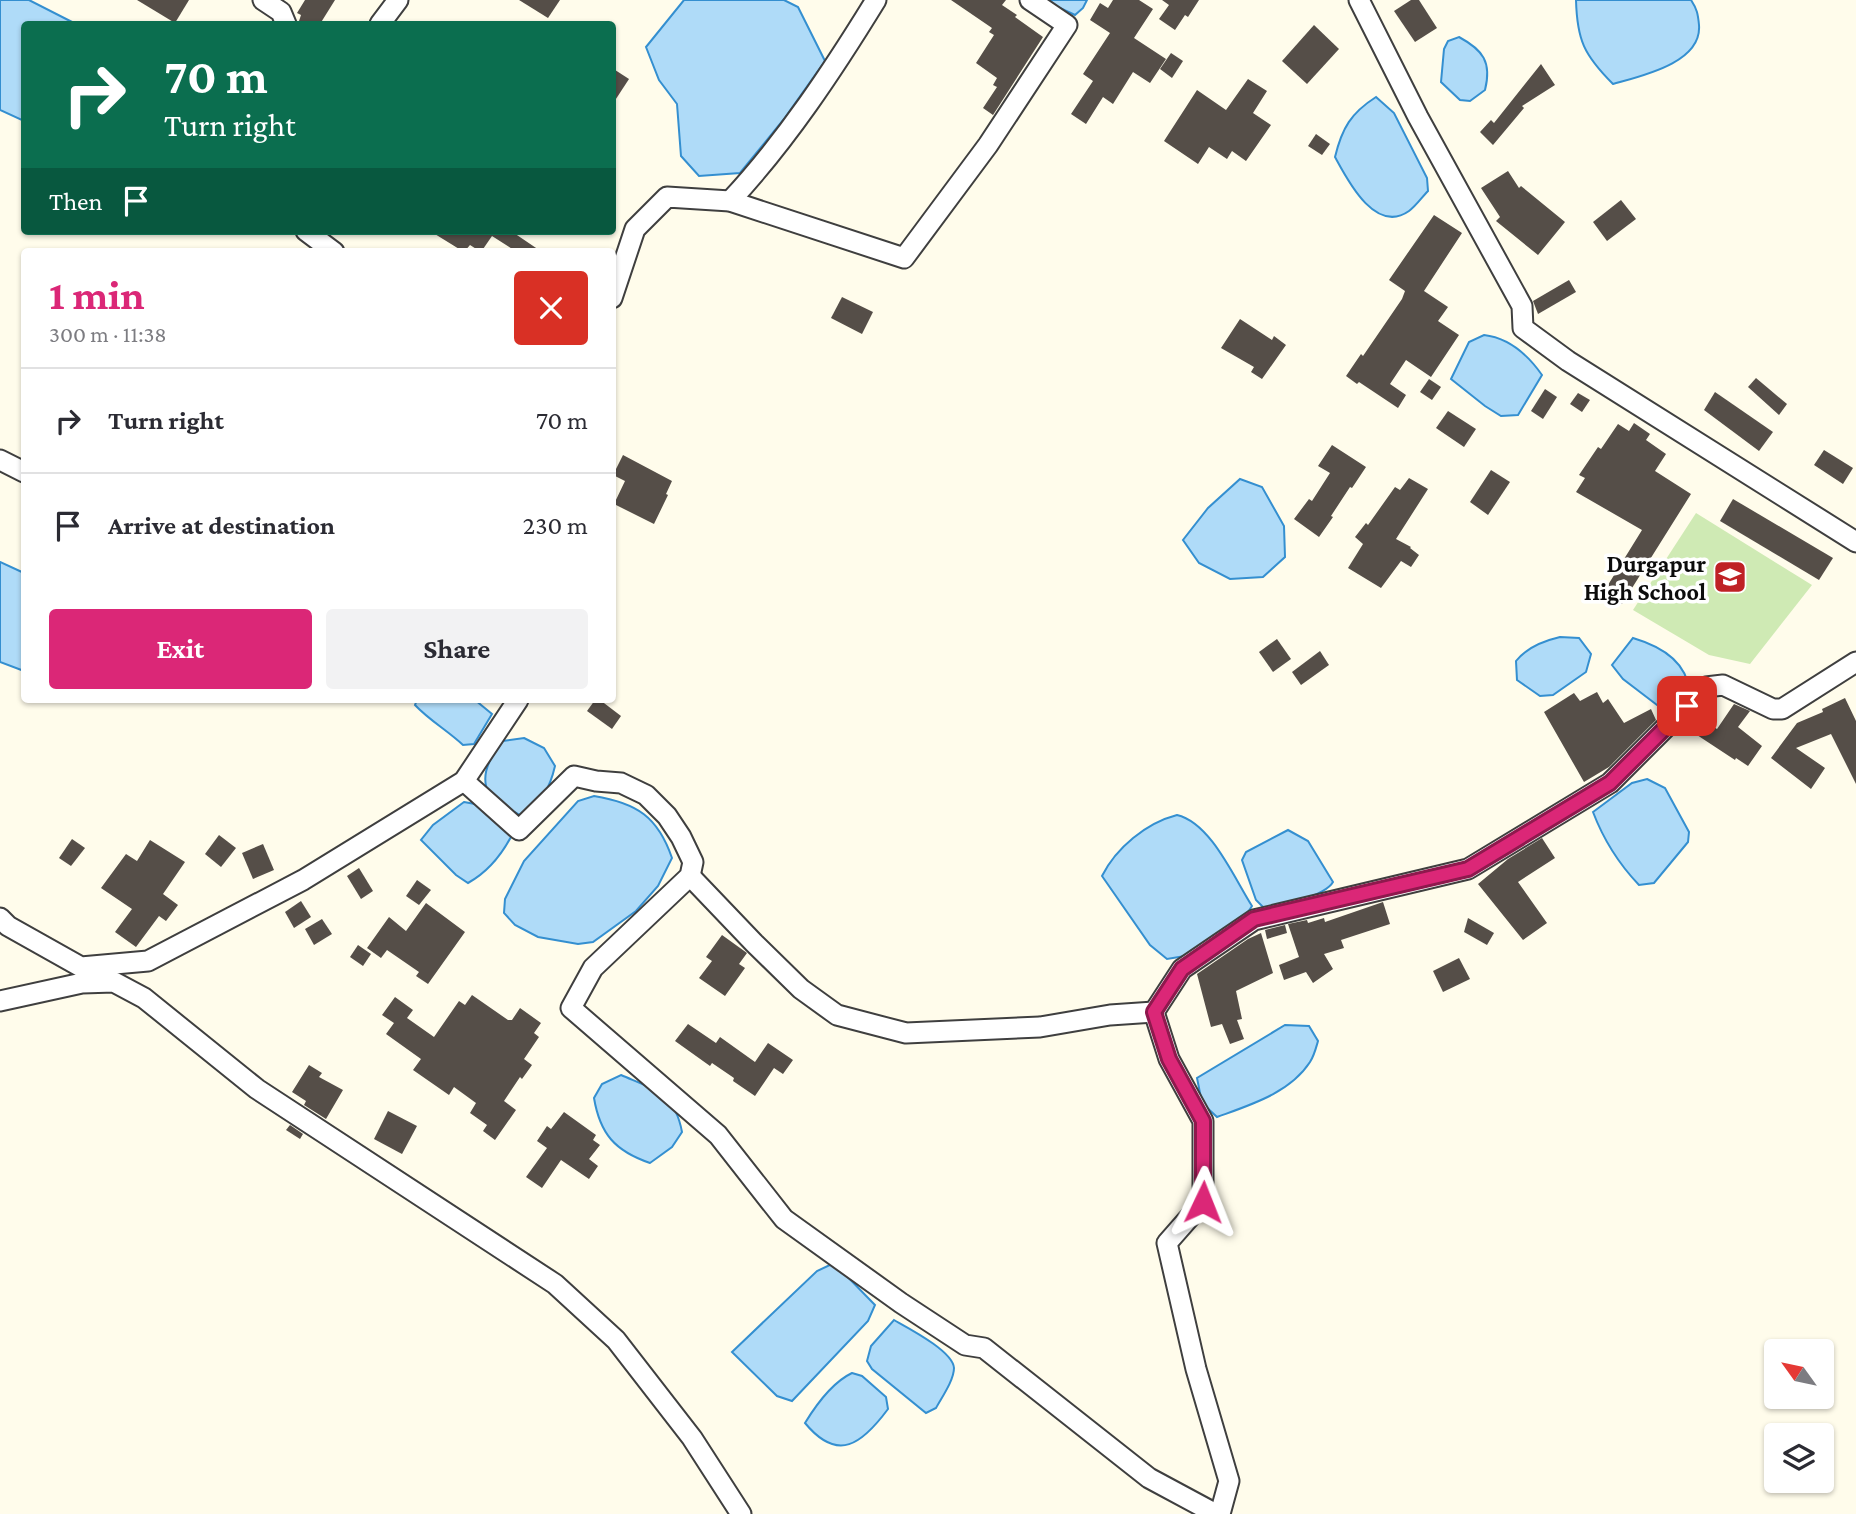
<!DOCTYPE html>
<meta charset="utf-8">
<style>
body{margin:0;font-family:"Crimson Pro",serif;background:#f2f2f3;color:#2b2b33;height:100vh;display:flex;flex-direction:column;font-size:26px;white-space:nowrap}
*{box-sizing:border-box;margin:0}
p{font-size:23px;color:#7c7c81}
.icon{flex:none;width:38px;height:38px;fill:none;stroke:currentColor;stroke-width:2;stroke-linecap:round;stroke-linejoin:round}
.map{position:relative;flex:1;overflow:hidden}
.drawer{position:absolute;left:21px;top:248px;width:595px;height:455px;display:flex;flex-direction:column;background:#fff;border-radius:7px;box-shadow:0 2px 5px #0004}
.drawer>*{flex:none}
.top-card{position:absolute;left:21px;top:21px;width:595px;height:214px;border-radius:7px;box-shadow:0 2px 5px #0004;background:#0b6e4f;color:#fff;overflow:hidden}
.needle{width:46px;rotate:303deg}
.buttons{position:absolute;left:1764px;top:1339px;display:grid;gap:14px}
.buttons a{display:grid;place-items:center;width:70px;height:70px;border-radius:7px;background:#fff;box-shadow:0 2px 5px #0004;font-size:35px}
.pin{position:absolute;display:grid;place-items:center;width:60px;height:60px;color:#fff;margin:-30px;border-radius:14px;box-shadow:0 4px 10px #0006}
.me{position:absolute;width:77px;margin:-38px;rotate:2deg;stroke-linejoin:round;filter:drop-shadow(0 0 5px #0008)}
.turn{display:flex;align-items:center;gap:24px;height:147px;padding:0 28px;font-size:32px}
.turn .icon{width:91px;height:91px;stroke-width:2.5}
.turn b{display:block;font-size:49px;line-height:60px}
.then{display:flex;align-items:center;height:66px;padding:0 28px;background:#0003;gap:14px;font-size:26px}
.round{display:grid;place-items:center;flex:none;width:74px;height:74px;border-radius:7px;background:#f2f2f3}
.summary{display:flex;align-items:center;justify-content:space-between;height:119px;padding:0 28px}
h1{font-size:42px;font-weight:700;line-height:52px;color:#db2777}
.action{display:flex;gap:14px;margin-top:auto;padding:14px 28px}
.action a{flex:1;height:80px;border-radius:7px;background:#db2777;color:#fff;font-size:28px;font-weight:700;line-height:80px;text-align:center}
.action a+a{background:#f2f2f3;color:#2b2b33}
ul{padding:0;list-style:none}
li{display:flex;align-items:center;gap:21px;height:105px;padding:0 28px;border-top:2px solid #e1e1e2}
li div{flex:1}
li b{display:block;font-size:26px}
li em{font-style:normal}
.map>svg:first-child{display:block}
</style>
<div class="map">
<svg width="1856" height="1514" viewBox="0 0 1856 1514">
<rect width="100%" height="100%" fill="#fffceb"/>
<!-- green -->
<polygon fill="#cfeab4" points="1696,513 1812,585 1750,664 1709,655 1633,610"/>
<!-- water -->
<g fill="#afdbf8" stroke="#348fd0" stroke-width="2">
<polygon points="0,0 29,0 76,24 24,24 24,121 0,110"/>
<polygon points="684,0 784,0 798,7 825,61 784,119 740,173 699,176 681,156 677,104 659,80 646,47"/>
<polygon points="1043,0 1087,0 1083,8 1075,15"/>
<path d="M1576,0H1691C1697,9 1698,14 1699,25C1702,63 1641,76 1613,84C1584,55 1577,40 1576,0Z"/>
<path d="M1459,37C1483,50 1492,62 1485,90L1470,101L1460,100L1441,82L1444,49L1448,41Z"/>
<path d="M1376,97L1394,113L1427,178L1428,191C1422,197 1416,206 1409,211C1375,235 1347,179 1335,157C1342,128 1351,113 1376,97Z"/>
<path d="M1484,335C1509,338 1528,355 1542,375L1518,415L1501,416L1485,406L1451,379L1469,342Z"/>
<polygon points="1240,479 1262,487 1284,526 1285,557 1263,577 1230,579 1199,563 1183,540 1208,508"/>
<polygon points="0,562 24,573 24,671 0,662"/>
<path d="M1560,637L1579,638L1591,654L1586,672L1553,695L1540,696L1517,680L1516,661C1527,647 1543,641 1560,637Z"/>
<path d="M1633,638C1660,646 1686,660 1689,690L1677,701L1657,705L1623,679L1612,665Z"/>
<path d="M417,700H475L492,714L474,744L463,745C448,731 429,720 415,705Z"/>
<path d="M524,738L544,748L555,766C550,788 541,804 522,816C512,810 495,804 489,794C479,775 492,754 503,741Z"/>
<path d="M1647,779L1665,788L1689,832L1688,842L1654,883L1639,885C1618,863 1604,841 1593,812L1632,783Z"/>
<path d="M594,796C637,803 658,817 672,858L658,886L636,911L593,942L578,944L538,937L515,925L504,913L505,899L524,861L578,801Z"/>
<path d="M464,802L475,804L513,833C503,853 488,872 468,883L456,875L421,840L433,825Z"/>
<path d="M1177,815C1211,823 1234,878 1252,906L1244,918L1185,956L1167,959L1150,945L1102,876C1116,848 1146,823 1177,815Z"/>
<path d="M1288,830L1308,841L1333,882C1325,896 1280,907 1264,908L1256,900L1242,860L1246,852Z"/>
<path d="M1285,1025L1309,1026L1318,1041C1316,1048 1314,1056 1310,1062C1290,1093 1250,1105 1217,1117L1202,1103L1197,1078Z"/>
<path d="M621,1075C653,1089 675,1093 682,1132L672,1147L650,1163C615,1151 600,1134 594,1098L602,1084Z"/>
<polygon points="834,1263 875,1305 868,1321 792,1401 777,1396 732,1352 817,1271"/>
<path d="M894,1320C908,1328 953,1351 954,1368C954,1380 942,1397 936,1408L926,1413L872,1369L867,1361L871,1346Z"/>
<path d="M852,1373L862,1376L886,1397L888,1409C862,1444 838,1463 805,1423C816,1405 833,1382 852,1373Z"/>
</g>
<!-- building -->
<g fill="#554e48">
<polygon points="137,0 189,0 175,23"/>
<polygon points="305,0 335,0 320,24 298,24 301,15 297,13"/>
<polygon points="519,0 560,0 548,18"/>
<polygon points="951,0 1006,0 1002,5 1017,15 1015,17 1043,37 993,115 983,108 997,87 993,85 997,78 976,63 994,35 989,32 992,28"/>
<polygon points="1113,0 1139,0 1153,9 1134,38 1166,59 1150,83 1133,72 1113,104 1103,97 1086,124 1071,114 1093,81 1083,74 1110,33 1090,20 1100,3 1108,8"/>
<polygon points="1162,0 1199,0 1188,17 1185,15 1175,30 1159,19 1169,5"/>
<polygon points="1411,0 1419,0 1437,28 1415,42 1394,11"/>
<polygon points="1314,25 1339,49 1307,84 1282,61"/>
<polygon points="1171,53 1183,61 1172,78 1160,69"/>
<polygon points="1541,64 1555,85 1522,106 1524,108 1493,145 1480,132 1491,120 1494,123"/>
<polygon points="612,68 629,79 612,105"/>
<polygon points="1248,79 1267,91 1253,113 1271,125 1246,161 1232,151 1227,159 1209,147 1198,164 1164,141 1197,90 1226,110"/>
<polygon points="1316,134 1330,144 1322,155 1308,146"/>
<polygon points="1508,171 1519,188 1521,186 1565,222 1538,255 1496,221 1500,217 1481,188"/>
<polygon points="1621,200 1636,219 1607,241 1593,222"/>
<polygon points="1434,215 1462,233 1424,291 1448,307 1438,321 1459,335 1431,377 1406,360 1390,384 1406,395 1398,408 1359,382 1357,384 1346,376 1361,354 1363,356 1402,299 1405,291 1389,280"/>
<polygon points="430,231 511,231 542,252 517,252 492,236 481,252 470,245 464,252"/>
<polygon points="1569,280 1576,292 1538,314 1533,301"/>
<polygon points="842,297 873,312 862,334 831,318"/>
<polygon points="1240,319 1272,340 1274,336 1286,345 1262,379 1251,372 1254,367 1221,348"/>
<polygon points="1756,378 1787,404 1779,415 1748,387"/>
<polygon points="1429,379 1441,387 1432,400 1420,392"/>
<polygon points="1545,389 1557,397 1543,419 1531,411"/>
<polygon points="1715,392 1773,432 1759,451 1704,410"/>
<polygon points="1578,393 1590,400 1582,412 1570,404"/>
<polygon points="1448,411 1476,429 1464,447 1436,428"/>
<polygon points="1634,423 1650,434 1646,440 1666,454 1655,471 1691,494 1622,604 1603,593 1642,530 1576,492 1585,478 1579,475 1598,447 1601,449 1618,424 1629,431"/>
<polygon points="1332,445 1366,467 1352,488 1350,487 1331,516 1333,517 1319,537 1294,519 1309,499 1312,501 1330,473 1318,466"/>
<polygon points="1824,450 1853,468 1843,484 1814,465"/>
<polygon points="623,455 672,481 666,494 668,495 654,524 614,504 625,481 613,475"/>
<polygon points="1491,470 1510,482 1488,515 1470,502"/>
<polygon points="1409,478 1428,489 1396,539 1411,547 1410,548 1419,555 1411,567 1401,561 1381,588 1348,568 1363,544 1355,537 1366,523 1368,525 1395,487 1400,490"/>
<polygon points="1733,499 1833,558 1819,580 1720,521"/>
<polygon points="1277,639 1291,659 1273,672 1259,652"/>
<polygon points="1320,651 1329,665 1301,685 1292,672"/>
<polygon points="1597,692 1603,703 1608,699 1624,723 1651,709 1656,720 1609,767 1584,782 1544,712 1574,693 1580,701"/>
<polygon points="1845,698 1856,721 1856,784 1831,734 1796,748 1825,768 1811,789 1771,758 1797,723 1823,712 1822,709"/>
<polygon points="595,700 600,700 621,716 612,729 587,711"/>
<polygon points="1734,704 1750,711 1738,727 1762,746 1748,766 1736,758 1735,760 1697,735 1706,722 1717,729"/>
<polygon points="219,835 236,848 221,867 205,854"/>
<polygon points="1542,838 1555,858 1518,882 1547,923 1523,940 1478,884 1508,859"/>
<polygon points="72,839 85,848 71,866 59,858"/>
<polygon points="150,840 185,862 163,894 178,905 166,921 159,916 136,947 115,932 132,909 101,888 126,854 137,861"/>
<polygon points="263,844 274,870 253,879 242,853"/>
<polygon points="359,868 373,891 361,899 347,876"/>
<polygon points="417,880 431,890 419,905 406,896"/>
<polygon points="301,901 311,917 294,928 285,912"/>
<polygon points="1383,902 1390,924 1341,940 1344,948 1324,954 1333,969 1313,983 1306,972 1284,980 1279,965 1299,957 1288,924 1307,920 1308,923 1324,918 1325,922"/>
<polygon points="426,903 465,932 428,984 416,976 419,972 387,950 381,958 367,948 389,917 406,931"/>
<polygon points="1468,918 1494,933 1487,945 1464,932"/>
<polygon points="322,919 332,934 314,945 305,929"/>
<polygon points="1285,925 1287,933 1267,939 1265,930"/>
<polygon points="1261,933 1273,973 1236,991 1242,1019 1237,1020 1244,1039 1230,1044 1222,1024 1211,1027 1197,974 1248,939"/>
<polygon points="722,935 747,953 739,964 745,968 725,996 699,978 712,961 706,957"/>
<polygon points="358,945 371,954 363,966 350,957"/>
<polygon points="1459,958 1470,979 1443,992 1433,971"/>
<polygon points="472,995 508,1020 512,1020 520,1008 541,1023 534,1033 539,1037 524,1059 532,1065 522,1079 520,1077 504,1101 516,1110 495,1140 483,1131 487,1125 470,1113 476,1103 454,1087 449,1095 413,1070 421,1059 386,1034 394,1023 382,1015 395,997 413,1010 407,1018 434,1037 459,1001 465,1005"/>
<polygon points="688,1024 716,1043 720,1037 755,1062 768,1043 793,1060 783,1074 774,1068 755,1096 733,1081 734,1078 712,1063 710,1066 675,1041"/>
<polygon points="309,1065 322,1073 319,1077 343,1090 326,1119 304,1105 306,1101 292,1092"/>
<polygon points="388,1111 417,1126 402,1154 374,1139"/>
<polygon points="564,1112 596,1135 593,1140 600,1145 589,1159 598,1166 589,1179 561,1160 542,1188 526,1177 547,1148 537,1141 547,1126 551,1129"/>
<polygon points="290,1125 303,1134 300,1139 286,1130"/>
</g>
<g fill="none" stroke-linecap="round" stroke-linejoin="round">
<defs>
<g id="street">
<polyline points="263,0 281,12 286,24"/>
<polyline points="1359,0 1418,117 1522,306 1523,328 1568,361 1856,542"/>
<polyline points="380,24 398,0"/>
<path d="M730,201C786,141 833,70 876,0"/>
<polyline points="306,231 334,252"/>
<polyline points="612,298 635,229 667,197 730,201 904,258 988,145 1067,25 1030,0"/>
<polyline points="0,460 24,472"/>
<polyline points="464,781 519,830 574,776 596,781 621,783 646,795 667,816 681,837 693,862 690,876 593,968 571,1008 718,1135 784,1219 901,1303 965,1345 984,1348 1149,1478 1216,1514"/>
<polyline points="690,876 754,943 801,989 837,1015 906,1033 1040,1027 1110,1015 1154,1012"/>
<polyline points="0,918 8,926 81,967 148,961 303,880 464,781 518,700"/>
<polyline points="0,1001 82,983 114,982 144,998 257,1089 555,1284 616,1340 692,1438 741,1514"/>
<polyline points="1220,1514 1229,1481 1196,1369 1167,1243 1203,1202 1203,1121 1169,1059 1154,1012 1182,969 1254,920 1468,869 1610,783 1706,687 1723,685 1773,709 1782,709 1856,662"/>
</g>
</defs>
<!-- street casing -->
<use href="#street" stroke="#3f3f3f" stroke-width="23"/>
<!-- street -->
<use href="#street" stroke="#fff" stroke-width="19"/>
</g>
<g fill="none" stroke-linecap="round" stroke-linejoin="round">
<defs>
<polyline id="route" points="1203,1202 1203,1121 1169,1059 1154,1012 1182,969 1254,919 1468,869 1610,783 1687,706"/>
</defs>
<!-- route casing -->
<use href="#route" stroke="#8e194d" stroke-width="18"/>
<!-- route -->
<use href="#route" stroke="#db2777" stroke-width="12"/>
</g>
<!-- icons -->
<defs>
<symbol id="school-square" viewBox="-11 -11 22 22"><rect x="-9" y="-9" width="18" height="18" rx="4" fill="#bf2125" stroke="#fff"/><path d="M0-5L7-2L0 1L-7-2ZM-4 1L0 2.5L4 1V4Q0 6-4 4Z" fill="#fff"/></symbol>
</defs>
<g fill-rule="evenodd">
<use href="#school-square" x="1711" y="558" width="38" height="38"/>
</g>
<g text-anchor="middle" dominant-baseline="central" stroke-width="7" stroke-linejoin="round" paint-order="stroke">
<!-- poi labels -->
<g font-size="24" font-weight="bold" fill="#0c0c0c" stroke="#fff" text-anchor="end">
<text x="1706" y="563">Durgapur<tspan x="1706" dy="28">High School</tspan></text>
</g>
</g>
</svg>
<div class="buttons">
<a><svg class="needle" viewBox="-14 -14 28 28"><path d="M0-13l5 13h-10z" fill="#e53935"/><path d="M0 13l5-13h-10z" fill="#7c7c81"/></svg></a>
<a><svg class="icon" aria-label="layers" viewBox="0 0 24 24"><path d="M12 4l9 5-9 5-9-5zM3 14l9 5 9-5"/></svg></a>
</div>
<div class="pin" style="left:1687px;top:706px;background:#d93025"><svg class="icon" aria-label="arrive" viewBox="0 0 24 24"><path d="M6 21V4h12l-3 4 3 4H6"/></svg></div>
<svg class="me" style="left:1203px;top:1202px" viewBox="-20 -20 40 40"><path d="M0-17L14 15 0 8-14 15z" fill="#db2777" stroke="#fff" stroke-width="4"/></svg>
<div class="top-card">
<div class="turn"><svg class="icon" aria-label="right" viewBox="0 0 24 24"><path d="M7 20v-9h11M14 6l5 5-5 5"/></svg><div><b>70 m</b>Turn right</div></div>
<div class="then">Then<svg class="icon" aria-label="arrive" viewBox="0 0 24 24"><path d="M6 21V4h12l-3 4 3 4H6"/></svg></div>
</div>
<section class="drawer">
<div class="summary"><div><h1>1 min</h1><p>300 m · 11:38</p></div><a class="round" style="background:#d93025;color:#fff"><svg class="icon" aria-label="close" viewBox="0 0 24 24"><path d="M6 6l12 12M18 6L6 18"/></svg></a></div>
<ul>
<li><svg class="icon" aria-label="right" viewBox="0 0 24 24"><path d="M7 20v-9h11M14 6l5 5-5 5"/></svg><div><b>Turn right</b></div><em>70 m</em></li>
<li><svg class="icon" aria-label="arrive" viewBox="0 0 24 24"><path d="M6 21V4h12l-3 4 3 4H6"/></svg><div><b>Arrive at destination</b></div><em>230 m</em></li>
</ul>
<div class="action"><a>Exit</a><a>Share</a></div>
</section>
</div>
